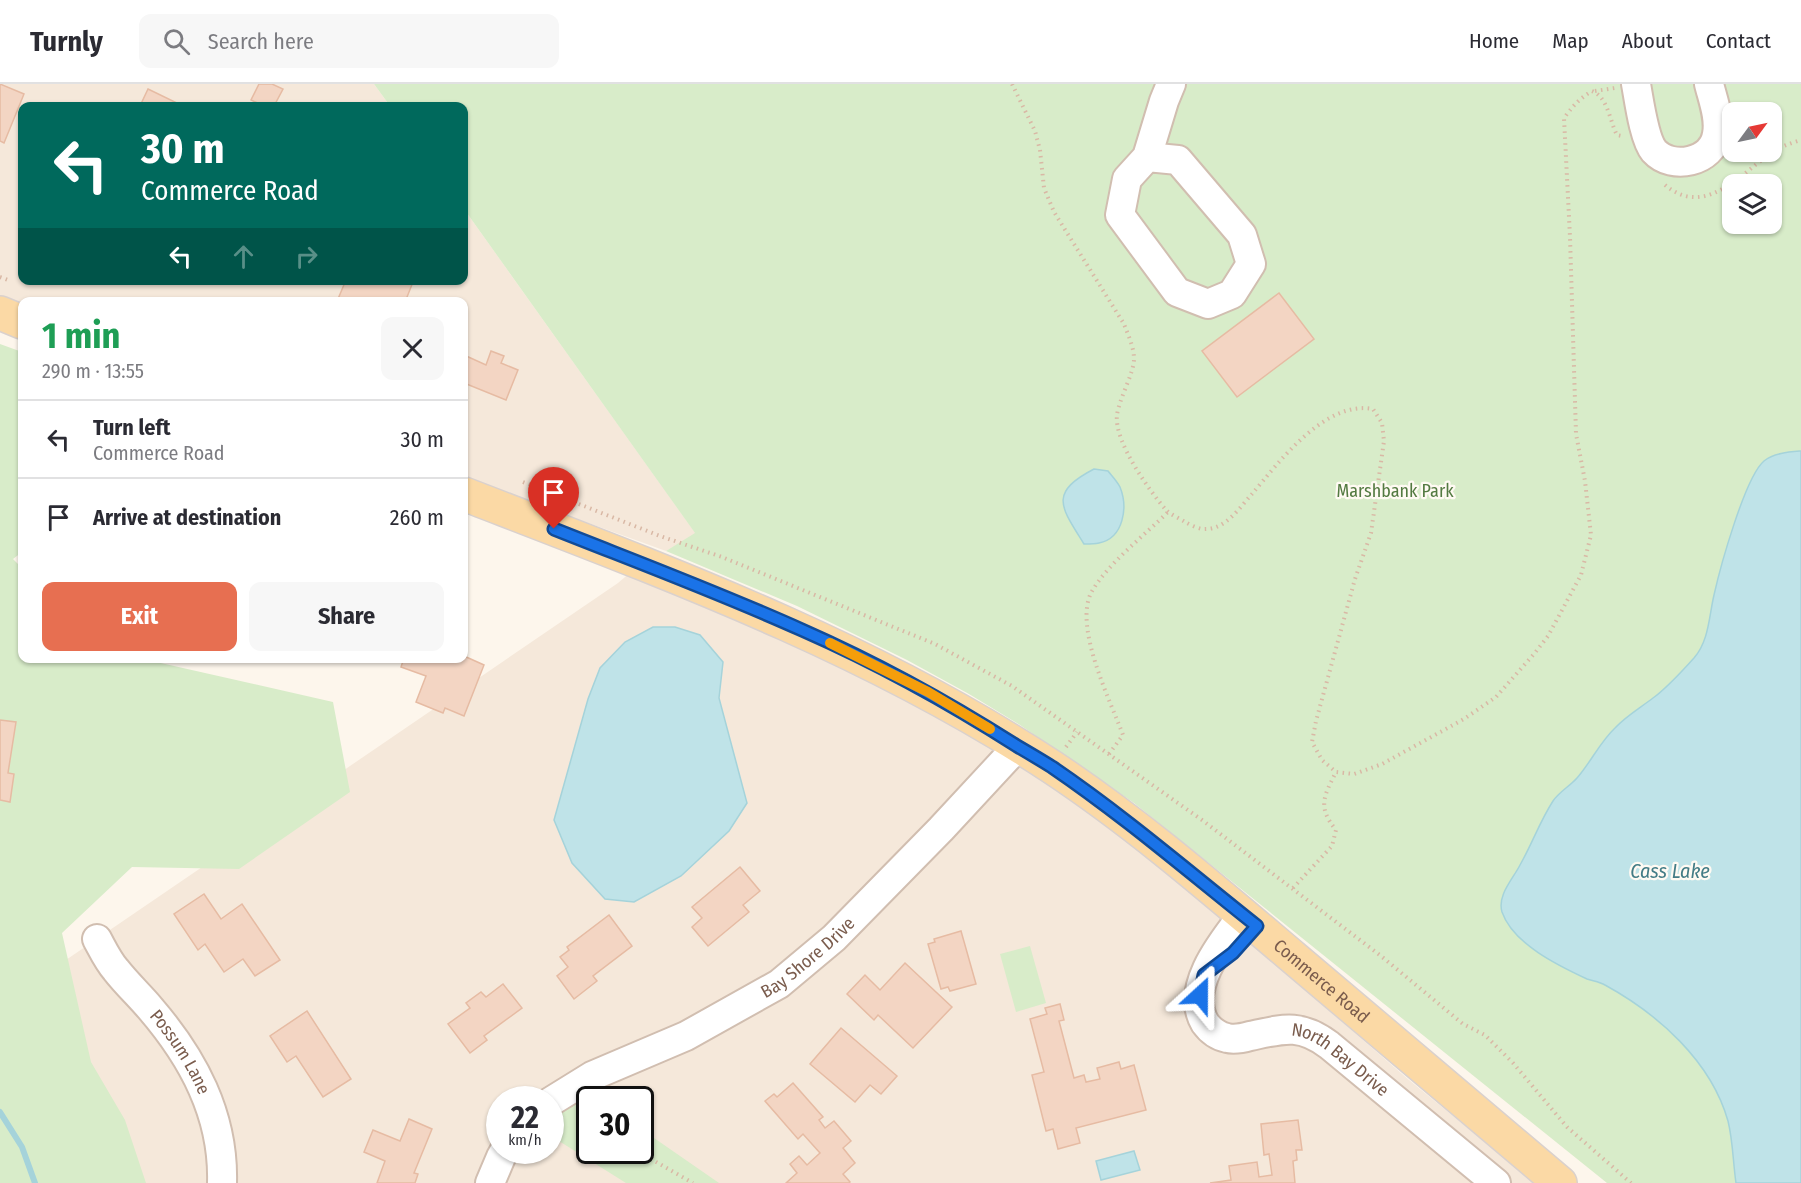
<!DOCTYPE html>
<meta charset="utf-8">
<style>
body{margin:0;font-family:"Fira Sans Condensed",sans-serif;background:#f7f7f7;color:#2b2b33;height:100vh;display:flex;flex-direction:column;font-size:22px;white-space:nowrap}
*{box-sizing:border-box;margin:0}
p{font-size:20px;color:#7c7c81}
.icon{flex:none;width:33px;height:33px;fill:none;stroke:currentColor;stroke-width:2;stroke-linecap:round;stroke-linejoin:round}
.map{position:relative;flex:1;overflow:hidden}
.panel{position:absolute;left:18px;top:213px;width:450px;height:366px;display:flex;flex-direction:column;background:#fff;border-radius:12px;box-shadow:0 2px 4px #0004}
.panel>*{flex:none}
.banner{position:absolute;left:18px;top:18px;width:450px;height:183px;border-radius:12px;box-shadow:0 2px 4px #0004;background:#00695c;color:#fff;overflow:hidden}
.needle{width:39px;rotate:57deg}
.buttons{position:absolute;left:1722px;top:18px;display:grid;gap:12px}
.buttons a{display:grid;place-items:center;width:60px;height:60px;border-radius:12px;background:#fff;box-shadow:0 2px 4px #0004;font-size:30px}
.speed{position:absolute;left:486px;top:1002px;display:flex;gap:12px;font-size:30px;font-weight:700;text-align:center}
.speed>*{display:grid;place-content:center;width:78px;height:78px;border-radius:50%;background:#fff;box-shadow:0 2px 4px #0004;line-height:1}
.speed small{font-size:15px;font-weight:400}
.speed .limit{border:3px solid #111;border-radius:9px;background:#fff;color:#111}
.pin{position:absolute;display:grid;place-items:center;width:51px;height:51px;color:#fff;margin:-62px -26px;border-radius:50% 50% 50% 0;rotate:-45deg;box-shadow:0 0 6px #0007}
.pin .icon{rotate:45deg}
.me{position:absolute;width:66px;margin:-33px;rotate:24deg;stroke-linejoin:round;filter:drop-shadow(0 0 4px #0008)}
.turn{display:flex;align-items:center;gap:21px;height:126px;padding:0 24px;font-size:27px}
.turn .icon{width:78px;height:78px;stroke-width:2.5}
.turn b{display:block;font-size:42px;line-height:51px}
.lanes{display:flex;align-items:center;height:57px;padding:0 24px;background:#0003;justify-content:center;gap:30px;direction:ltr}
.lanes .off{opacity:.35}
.round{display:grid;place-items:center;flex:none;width:63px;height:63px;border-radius:12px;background:#f7f7f7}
.headline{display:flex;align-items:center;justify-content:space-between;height:102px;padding:0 24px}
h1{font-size:36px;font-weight:700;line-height:45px;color:#1e9e55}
.action{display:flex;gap:12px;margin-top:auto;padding:12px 24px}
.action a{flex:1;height:69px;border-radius:12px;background:#e76f51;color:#fff;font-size:24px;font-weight:700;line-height:69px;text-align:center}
.action a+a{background:#f7f7f7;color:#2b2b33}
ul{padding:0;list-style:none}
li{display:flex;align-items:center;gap:18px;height:78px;padding:0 24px;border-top:2px solid #e1e1e2}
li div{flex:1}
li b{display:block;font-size:22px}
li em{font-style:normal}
header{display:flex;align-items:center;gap:36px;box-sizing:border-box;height:84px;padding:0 30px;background:#fff;border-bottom:2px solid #e1e1e2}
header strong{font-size:28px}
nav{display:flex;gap:33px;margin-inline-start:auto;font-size:21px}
.search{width:420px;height:54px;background:#f7f7f7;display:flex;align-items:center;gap:15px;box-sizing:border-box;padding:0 21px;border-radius:12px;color:#7c7c81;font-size:22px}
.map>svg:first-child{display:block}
</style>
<header>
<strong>Turnly</strong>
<div class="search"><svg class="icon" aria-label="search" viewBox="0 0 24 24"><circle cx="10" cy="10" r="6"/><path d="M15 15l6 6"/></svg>Search here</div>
<nav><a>Home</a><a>Map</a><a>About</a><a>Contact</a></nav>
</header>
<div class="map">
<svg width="1801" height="1099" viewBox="0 0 1801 1099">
<rect width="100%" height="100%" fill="#fdf6ec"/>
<!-- residential -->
<g fill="#f5e8da" fill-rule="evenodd">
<polygon points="0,0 374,0 390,22 22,22 22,196 464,196 464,125 696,450 666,467 464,394 464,218 22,218 22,229 0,220"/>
<path d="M639,481L1024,667L1182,799L1409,996L1535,1099H0V921L618,499ZM500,1016H550V1066H500ZM590,1016H640V1066H590Z"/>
</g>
<!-- green -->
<g fill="#d8ecc9" fill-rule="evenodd">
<path d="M374,0H1801V1099H1607L1134,719L1020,641L969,610L907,576L797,522L666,467L695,449L464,125V22H390ZM1732,28H1772V68H1732ZM1732,100H1772V140H1732Z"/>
<polygon points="0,260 22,268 22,468 13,475 22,484 22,574 143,575 333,618 350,708 239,785 132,783 62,849 91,978 125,1036 146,1099 0,1099"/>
<polygon points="1030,862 1046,919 1016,928 1000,870"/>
<polygon points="587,1008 597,1015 590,1016 590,1066 640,1066 641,1045 719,1099 626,1099 551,1052 551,1035"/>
</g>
<!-- water -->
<g fill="#bfe3e8" stroke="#a5d3da" stroke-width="1.5">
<path d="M1801,367V1099H1736C1733,1079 1733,1057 1728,1037C1711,977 1658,930 1605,901C1600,898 1593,897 1587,895C1559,882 1513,860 1502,828C1497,811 1513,795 1520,781C1532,760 1540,737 1553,717C1559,708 1570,702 1577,694C1591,678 1600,658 1615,644C1626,632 1640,624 1653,614C1668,603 1681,588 1694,574C1709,557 1709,532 1714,511C1720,484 1745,393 1764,377C1774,369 1789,368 1801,367Z"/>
<path d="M1094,385L1108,387C1112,392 1117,397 1120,403C1128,423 1124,454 1099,459C1095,460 1089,460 1084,460C1061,423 1048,409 1094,385Z"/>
<polygon points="653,543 675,543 700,551 723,578 719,614 747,719 729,747 681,792 634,818 605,815 572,779 554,736 588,615 600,584 625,558"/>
<polygon points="1134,1067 1140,1086 1101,1096 1096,1077"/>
</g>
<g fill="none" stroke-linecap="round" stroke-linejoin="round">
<!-- stream -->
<polyline stroke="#a5d3da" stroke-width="6" points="0,1028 22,1063 35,1099"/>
</g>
<!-- building -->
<g fill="#f3d5c3" stroke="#e6bba3" stroke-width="1.5">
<polygon points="0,0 24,10 4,59 0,57"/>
<polygon points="259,0 272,0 283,5 274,22 264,22 251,16"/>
<polygon points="148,5 177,19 175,22 140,22"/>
<polygon points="346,196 383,196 382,198 386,200 388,196 413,198 405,218 344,218 338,215"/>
<polygon points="1279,209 1314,255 1237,313 1202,267"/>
<polygon points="491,267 504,272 501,279 518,286 506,316 464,299 464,271 486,281"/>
<polygon points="464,572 484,581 464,632 445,624 443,629 416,618 426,592 401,583 404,574 464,574"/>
<polygon points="0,636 16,638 8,689 14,690 10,718 0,716"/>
<polygon points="740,783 760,807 743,821 749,828 708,862 692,843 702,834 692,823"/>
<polygon points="204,810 221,835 242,820 280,876 255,892 243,875 224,888 205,860 198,866 174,830"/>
<polygon points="609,831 632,862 593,892 597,897 574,915 557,892 568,883 560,873 569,866 567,863"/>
<polygon points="961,847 976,900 950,907 948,903 941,905 928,860 935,858 934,855"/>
<polygon points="905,879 952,923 913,964 878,931 874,936 847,910 865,891 880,906"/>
<polygon points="503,900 522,924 484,952 487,956 470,969 448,940 470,924 466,919 481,908 486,913"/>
<polygon points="1060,920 1064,936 1059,937 1074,994 1084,991 1086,998 1100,995 1097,984 1119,978 1121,985 1134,981 1146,1026 1076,1044 1080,1059 1058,1065 1053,1045 1046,1047 1032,991 1044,988 1030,935 1047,930 1045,924"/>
<polygon points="307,927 351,995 323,1013 296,972 287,978 270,952"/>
<polygon points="841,944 897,992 881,1010 870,1001 855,1018 810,980"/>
<polygon points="793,999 823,1033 819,1036 825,1044 834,1037 851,1057 843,1064 855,1079 843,1090 850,1098 849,1099 786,1099 797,1089 790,1080 799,1072 807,1081 820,1069 803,1050 798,1055 765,1017 774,1010 777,1013"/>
<polygon points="409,1035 432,1045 414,1089 418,1090 415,1099 377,1099 385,1077 364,1068 373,1046 400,1057"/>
<polygon points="1298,1036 1302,1066 1296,1066 1297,1076 1293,1077 1295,1099 1210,1099 1231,1096 1229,1082 1257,1078 1259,1093 1272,1091 1269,1070 1264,1071 1261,1040"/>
</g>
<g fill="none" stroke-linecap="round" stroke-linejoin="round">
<defs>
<g id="minor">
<path d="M1636,0C1639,16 1644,55 1654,67C1672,87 1713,78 1717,50C1720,34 1713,16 1709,0"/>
<polyline points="1147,73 1178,76 1242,151 1251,180 1232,210 1208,220 1177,208 1120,131 1127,95 1147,73 1164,17 1171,0"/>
<path id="s1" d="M1243,831C1223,857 1184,904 1205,939C1210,946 1218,952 1227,954C1235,956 1243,954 1250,952C1283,945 1300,939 1329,961L1496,1099"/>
<path id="s2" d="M97,855C103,866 108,877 116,886C127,900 139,911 150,924C193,974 224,1031 222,1099"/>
<path id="s3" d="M550,1018L592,992L686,952L779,900L834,854L941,745L1018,662"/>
<polyline points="490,1099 501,1073 505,1066"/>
</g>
<g id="major">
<polyline points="0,229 22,238"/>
<path id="s4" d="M464,410C666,488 870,563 1052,683C1138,740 1216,808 1294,874C1383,949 1471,1024 1560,1099"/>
</g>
</defs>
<!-- minor casing -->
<use href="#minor" stroke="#d1beb0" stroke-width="32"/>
<!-- major casing -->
<use href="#major" stroke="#dad1cd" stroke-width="36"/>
<!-- path -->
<g stroke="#d9b8a5" stroke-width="4" stroke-dasharray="1.5 4.5" stroke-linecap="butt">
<path d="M1012,0L1035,47L1040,66L1044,104L1054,128L1124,240C1128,251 1134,263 1134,275C1134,289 1119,315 1117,331C1114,358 1149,406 1166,426C1171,431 1179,434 1185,438C1191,441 1200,446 1206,445C1226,445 1240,423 1252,410C1279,378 1325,316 1373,325L1382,339L1384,357L1371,449L1355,495L1316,637L1312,658L1322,676L1336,688L1354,690L1382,680L1464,635L1496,613L1534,570L1548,552L1581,491L1591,451L1585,397L1576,350L1570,153L1564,34C1572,23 1580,14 1592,7C1608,13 1610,38 1617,51L1622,52"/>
<polyline points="1595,7 1615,4"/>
<path d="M1665,101C1703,133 1737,94 1767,72C1777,64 1788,60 1801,56"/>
<polyline points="0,193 11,197"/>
<polyline points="523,398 660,452 722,473 935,560 1012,602 1202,736 1381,872 1463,940 1485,951 1513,979 1567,1043 1631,1099"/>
<polyline points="1066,663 1077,648"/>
<path d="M1109,670L1123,651C1110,616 1074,544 1091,509C1106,481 1145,451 1168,428"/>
<path d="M1293,804L1332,762L1336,746C1317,723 1324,712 1336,688"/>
<polyline points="580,1027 590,1033"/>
<polyline points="635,1066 693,1099"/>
</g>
<!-- minor -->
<use href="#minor" stroke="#fff" stroke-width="28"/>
<!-- major -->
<use href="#major" stroke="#fbd9a5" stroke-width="33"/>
</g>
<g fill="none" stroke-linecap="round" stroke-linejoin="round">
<defs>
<path id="route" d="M554,445C637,478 720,509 802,546C877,579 948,618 1017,662C1029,669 1041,676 1052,683C1124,732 1189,788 1257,842L1233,869L1204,891L1200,911"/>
</defs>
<!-- route casing -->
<use href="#route" stroke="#114b97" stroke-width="15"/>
<!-- route -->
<use href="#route" stroke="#1a73e8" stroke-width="10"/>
<!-- slow -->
<polyline stroke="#f59e0b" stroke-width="10" points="830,559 928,608 990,645"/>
</g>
<g text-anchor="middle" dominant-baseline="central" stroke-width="4.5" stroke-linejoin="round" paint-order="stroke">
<!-- park labels -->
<g font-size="18" fill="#537a41" stroke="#fffaf3">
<text x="1395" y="407">Marshbank Park</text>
</g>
<!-- street labels -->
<g font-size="18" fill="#7a5c4d" stroke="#fffaf3">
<text stroke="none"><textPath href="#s3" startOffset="297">Bay Shore Drive</textPath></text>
<text stroke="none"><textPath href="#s4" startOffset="994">Commerce Road</textPath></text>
<text stroke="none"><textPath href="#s2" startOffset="141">Possum Lane</textPath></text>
<text stroke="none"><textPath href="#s1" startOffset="272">North Bay Drive</textPath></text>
</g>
<!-- water labels -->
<g font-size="20" font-style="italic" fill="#437c86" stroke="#fffaf3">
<text x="1670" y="787">Cass Lake</text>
</g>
</g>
</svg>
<div class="buttons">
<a><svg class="needle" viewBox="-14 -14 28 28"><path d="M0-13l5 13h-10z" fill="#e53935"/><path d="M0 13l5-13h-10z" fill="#7c7c81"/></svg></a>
<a><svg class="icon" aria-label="layers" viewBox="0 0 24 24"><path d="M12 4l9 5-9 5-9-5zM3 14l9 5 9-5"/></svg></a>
</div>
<div class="speed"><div>22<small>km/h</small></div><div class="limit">30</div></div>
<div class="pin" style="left:554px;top:445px;background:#d93025"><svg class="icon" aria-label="arrive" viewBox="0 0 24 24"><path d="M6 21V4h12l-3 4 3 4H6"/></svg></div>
<svg class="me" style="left:1200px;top:911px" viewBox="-20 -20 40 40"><path d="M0-17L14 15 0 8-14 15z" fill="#1a73e8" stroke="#fff" stroke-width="4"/></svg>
<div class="banner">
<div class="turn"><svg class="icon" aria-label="left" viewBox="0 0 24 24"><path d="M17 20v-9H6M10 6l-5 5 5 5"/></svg><div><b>30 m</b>Commerce Road</div></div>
<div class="lanes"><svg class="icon" aria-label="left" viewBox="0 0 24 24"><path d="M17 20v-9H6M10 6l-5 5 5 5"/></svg><svg class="icon off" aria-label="ahead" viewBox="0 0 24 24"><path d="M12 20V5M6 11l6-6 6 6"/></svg><svg class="icon off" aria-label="right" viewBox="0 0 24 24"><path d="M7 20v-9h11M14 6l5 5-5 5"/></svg></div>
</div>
<section class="panel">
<div class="headline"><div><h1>1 min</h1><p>290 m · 13:55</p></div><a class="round"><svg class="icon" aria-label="close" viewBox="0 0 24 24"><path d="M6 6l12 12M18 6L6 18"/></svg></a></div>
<ul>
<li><svg class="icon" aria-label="left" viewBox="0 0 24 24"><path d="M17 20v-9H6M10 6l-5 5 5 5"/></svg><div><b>Turn left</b><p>Commerce Road</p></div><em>30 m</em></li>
<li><svg class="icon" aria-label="arrive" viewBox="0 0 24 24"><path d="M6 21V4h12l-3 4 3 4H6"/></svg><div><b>Arrive at destination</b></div><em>260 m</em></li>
</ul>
<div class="action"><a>Exit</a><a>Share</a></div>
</section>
</div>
